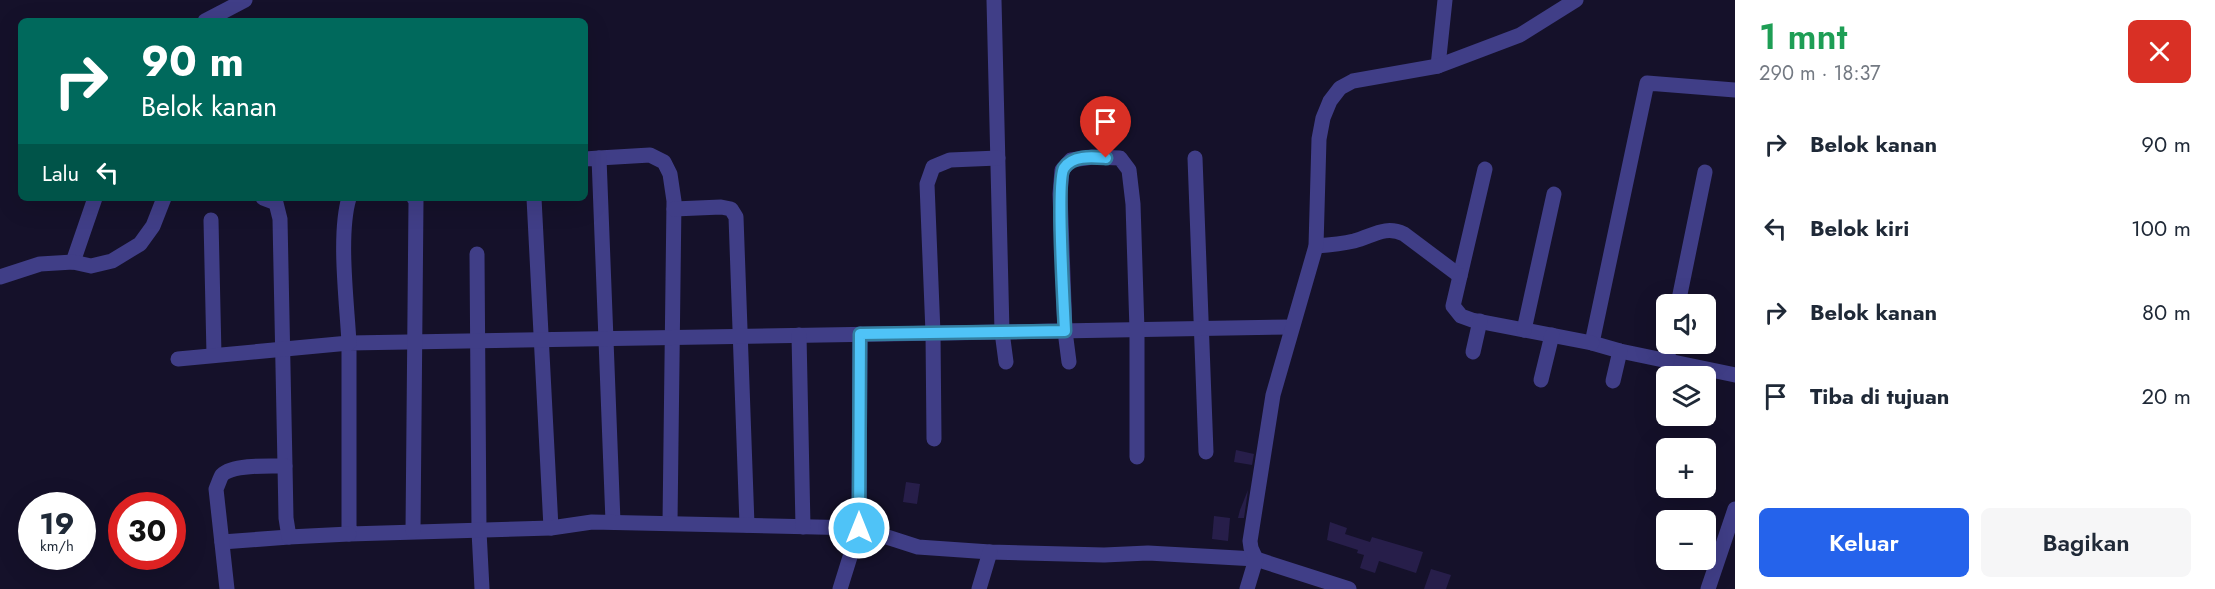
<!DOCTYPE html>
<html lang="id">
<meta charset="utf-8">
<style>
body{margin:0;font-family:Jost,sans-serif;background:#f6f6f7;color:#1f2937;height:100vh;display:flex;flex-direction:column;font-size:22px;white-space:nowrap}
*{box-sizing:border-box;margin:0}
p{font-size:20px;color:#747a83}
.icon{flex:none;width:33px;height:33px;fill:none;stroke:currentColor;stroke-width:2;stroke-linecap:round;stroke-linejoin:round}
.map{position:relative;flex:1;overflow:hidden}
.drawer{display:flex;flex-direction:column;background:#fff;width:480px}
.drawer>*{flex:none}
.hud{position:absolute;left:18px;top:18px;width:570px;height:183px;border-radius:9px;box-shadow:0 6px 24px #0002;background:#00695c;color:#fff;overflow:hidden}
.buttons{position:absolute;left:1656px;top:294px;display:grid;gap:12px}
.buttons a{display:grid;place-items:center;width:60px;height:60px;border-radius:9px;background:#fff;box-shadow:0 6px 24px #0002;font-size:30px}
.speed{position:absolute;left:18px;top:492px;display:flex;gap:12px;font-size:30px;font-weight:700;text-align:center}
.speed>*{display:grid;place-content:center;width:78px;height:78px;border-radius:50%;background:#fff;box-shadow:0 6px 24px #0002;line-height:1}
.speed small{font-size:15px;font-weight:400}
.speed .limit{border:9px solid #d22;background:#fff;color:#111}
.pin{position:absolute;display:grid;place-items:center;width:51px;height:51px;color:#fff;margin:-62px -26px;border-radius:50% 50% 50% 0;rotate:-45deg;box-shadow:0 0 6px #0007}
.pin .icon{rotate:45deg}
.me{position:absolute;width:66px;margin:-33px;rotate:0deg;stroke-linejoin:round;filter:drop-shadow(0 0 4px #0008)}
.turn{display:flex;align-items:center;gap:21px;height:126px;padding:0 24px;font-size:27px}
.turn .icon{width:78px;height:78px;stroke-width:2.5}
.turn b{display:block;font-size:42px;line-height:51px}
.then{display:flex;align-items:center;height:57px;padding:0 24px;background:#0003;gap:12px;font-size:22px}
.round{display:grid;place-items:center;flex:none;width:63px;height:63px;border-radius:9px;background:#f6f6f7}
.summary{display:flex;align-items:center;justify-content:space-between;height:102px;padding:0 24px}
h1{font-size:36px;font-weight:600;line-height:45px;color:#1e9e55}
.primary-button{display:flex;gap:12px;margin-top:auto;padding:12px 24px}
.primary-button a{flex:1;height:69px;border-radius:9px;background:#2563eb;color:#fff;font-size:24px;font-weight:600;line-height:69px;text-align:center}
.primary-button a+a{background:#f6f6f7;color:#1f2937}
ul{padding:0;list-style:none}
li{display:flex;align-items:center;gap:18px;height:84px;padding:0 24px}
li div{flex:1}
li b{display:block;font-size:22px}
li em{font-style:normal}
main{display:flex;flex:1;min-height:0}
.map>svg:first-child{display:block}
</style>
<main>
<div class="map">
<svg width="1735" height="589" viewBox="0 0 1735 589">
<rect width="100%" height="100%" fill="#15112a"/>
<!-- building -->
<g fill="#271e4a">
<polygon points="1236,450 1254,454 1252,465 1234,462"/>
<polygon points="906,482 920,484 917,504 903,502"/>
<polygon points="1248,490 1244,518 1238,518 1240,510"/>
<polygon points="1214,516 1230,518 1228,541 1212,539"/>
<polygon points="1330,522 1347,528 1345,534 1370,542 1372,537 1423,552 1416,573 1379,561 1375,573 1360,568 1364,555 1357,553 1358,550 1327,540"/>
<polygon points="1431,569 1451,575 1446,589 1424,589"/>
</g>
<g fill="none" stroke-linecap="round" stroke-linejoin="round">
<!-- minor -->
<g stroke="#403e87" stroke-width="15">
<polyline points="994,0 1002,332 1006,362"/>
<polyline points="205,21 245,0"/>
<polyline points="1438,66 1445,0"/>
<polyline points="1735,90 1647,83 1592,343 1620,351 1735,375"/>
<polyline points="599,158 650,155 664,162 670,174 674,201 670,523"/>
<polyline points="1195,158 1206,452"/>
<polyline points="585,159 599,158 613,522"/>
<polyline points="1485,169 1453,306 1461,316 1472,320 1592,343"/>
<polyline points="263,198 276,203 280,219 285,466"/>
<polyline points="534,198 551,528"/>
<polyline points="674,209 721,207 731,209 736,217 747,525"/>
<polyline points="211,220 214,355"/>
<path d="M1316,246C1329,245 1341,244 1354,241C1373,236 1385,225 1404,234L1460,276"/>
<polyline points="477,254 479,531 482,589"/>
<polyline points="73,262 95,198"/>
<polyline points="0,277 40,264 73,262 91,266 112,261 140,244 153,226 164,198"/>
<polyline points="1678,304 1705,172"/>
<polyline points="1292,327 349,343 349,534 551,528 592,522 859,528 918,547 990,552 1104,555 1148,553 1256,559 1349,589"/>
<polyline points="1524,330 1554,194"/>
<polyline points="799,335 803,527"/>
<polyline points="1473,352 1480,321"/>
<path d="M178,359L349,343C347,303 338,235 349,198"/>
<polyline points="1667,361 1670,344"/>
<polyline points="1069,362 1065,331 1060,194 1062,170 1071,160 1093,157 1120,158 1129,170 1133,204 1137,330 1137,457"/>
<polyline points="1541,380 1552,335"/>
<polyline points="1613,381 1620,351"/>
<polyline points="934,439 933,333 927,184 933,167 950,160 998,158"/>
<polyline points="413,531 416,201 414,198"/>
<polyline points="222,542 289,537"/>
<path d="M227,589L216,489C218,485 220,478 222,475C233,464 270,466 285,466L286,518L289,537L349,534"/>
<polyline points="840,589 859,528 860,334"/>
<polyline points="979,589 990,552"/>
<polyline points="1247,589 1256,559 1251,548 1250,541 1273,395 1316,246 1319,139 1323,118 1330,101 1340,88 1353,81 1438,66 1520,35 1576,0"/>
<polyline points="1708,589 1735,509"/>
</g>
</g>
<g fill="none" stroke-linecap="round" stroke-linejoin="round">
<defs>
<path id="route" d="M859,528L860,334L1065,331C1064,308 1056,179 1064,168C1073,155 1092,157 1106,158"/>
</defs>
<!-- route casing -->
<use href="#route" stroke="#337fa1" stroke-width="15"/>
<!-- route -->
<use href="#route" stroke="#4fc3f7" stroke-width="10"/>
</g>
</svg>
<div class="buttons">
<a><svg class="icon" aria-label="sound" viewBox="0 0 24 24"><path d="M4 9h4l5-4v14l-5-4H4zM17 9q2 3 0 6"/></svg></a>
<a><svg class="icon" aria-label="layers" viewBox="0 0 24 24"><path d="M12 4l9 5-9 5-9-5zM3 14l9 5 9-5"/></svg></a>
<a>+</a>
<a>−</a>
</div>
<div class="speed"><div>19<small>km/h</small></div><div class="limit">30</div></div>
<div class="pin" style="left:1106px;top:158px;background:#d93025"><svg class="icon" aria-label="arrive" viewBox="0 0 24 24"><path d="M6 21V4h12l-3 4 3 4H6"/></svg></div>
<svg class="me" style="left:859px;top:528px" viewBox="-20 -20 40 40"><circle r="17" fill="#4fc3f7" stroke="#fff" stroke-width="3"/><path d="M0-11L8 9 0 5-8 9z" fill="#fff"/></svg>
<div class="hud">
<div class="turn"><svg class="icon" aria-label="right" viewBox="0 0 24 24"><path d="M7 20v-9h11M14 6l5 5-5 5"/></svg><div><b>90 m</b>Belok kanan</div></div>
<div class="then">Lalu<svg class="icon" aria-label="left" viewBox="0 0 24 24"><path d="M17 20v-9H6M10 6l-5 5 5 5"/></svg></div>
</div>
</div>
<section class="drawer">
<div class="summary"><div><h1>1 mnt</h1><p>290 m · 18:37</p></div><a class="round" style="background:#d93025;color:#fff"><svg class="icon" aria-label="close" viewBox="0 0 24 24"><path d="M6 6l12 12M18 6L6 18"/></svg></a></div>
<ul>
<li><svg class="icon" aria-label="right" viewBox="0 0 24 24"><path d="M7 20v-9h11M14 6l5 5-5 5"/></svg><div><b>Belok kanan</b></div><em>90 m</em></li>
<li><svg class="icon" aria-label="left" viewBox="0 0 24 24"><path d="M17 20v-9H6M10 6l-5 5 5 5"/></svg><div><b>Belok kiri</b></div><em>100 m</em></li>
<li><svg class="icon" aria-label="right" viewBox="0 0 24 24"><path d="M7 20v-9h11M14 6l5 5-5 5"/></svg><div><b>Belok kanan</b></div><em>80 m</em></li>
<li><svg class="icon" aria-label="arrive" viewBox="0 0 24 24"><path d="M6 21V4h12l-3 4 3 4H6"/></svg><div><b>Tiba di tujuan</b></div><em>20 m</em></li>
</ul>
<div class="primary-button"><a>Keluar</a><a>Bagikan</a></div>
</section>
</main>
